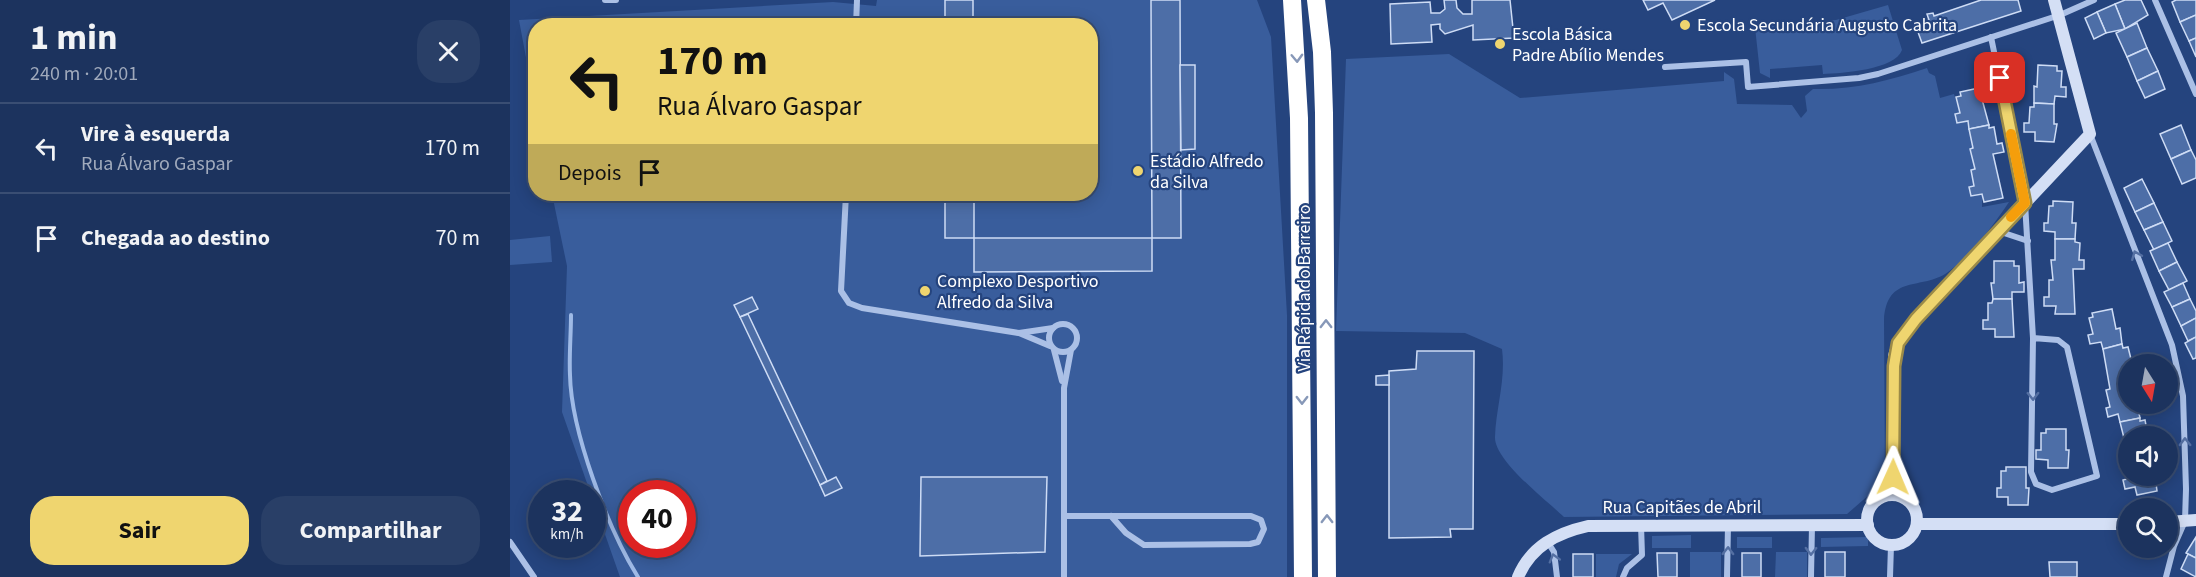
<!DOCTYPE html>
<html lang="pt">
<meta charset="utf-8">
<style>
body{margin:0;font-family:"Source Sans 3",sans-serif;background:#293f67;color:#f1f3f6;height:100vh;display:flex;flex-direction:column;font-size:22px;white-space:nowrap}
*{box-sizing:border-box;margin:0}
p{font-size:20px;color:#a0aabc}
.icon{flex:none;width:33px;height:33px;fill:none;stroke:currentColor;stroke-width:2;stroke-linecap:round;stroke-linejoin:round}
.map{position:relative;flex:1;overflow:hidden}
.details{display:flex;flex-direction:column;background:#1c335e;width:510px}
.details>*{flex:none}
.guide{position:absolute;left:18px;top:18px;width:570px;height:183px;border-radius:24px;box-shadow:0 3px 15px #0003,0 0 0 2px #3a4e73;background:#efd56f;color:#111;overflow:hidden}
.needle{width:39px;rotate:169deg}
.buttons{position:absolute;left:1608px;top:354px;display:grid;gap:12px}
.buttons a{display:grid;place-items:center;width:60px;height:60px;border-radius:50%;background:#1c335e;box-shadow:0 3px 15px #0003,0 0 0 2px #3a4e73;font-size:30px}
.speed{position:absolute;left:18px;top:480px;display:flex;gap:12px;font-size:30px;font-weight:700;text-align:center}
.speed>*{display:grid;place-content:center;width:78px;height:78px;border-radius:50%;background:#1c335e;box-shadow:0 3px 15px #0003,0 0 0 2px #3a4e73;line-height:1}
.speed small{font-size:15px;font-weight:400}
.speed .limit{border:9px solid #d22;background:#fff;color:#111}
.pin{position:absolute;display:grid;place-items:center;width:51px;height:51px;color:#fff;margin:-26px;border-radius:12px;box-shadow:0 3px 9px #0006}
.me{position:absolute;width:66px;margin:-33px;rotate:1deg;stroke-linejoin:round;filter:drop-shadow(0 0 4px #0008)}
.turn{display:flex;align-items:center;gap:21px;height:126px;padding:0 30px;font-size:27px}
.turn .icon{width:78px;height:78px;stroke-width:2.5}
.turn b{display:block;font-size:42px;line-height:51px}
.then{display:flex;align-items:center;height:57px;padding:0 30px;background:#0003;gap:12px;font-size:22px}
.round{display:grid;place-items:center;flex:none;width:63px;height:63px;border-radius:24px;background:#293f67}
.head{display:flex;align-items:center;justify-content:space-between;height:102px;padding:0 30px}
h1{font-size:36px;font-weight:700;line-height:45px}
.action{display:flex;gap:12px;margin-top:auto;padding:12px 30px}
.action a{flex:1;height:69px;border-radius:24px;background:#efd56f;color:#111;font-size:24px;font-weight:700;line-height:69px;text-align:center}
.action a+a{background:#293f67;color:#f1f3f6}
ul{padding:0;list-style:none}
li{display:flex;align-items:center;gap:18px;height:90px;padding:0 30px;border-top:2px solid #3a4e73}
li div{flex:1}
li b{display:block;font-size:22px}
li em{font-style:normal}
main{display:flex;flex:1;min-height:0}
.map>svg:first-child{display:block}
</style>
<main>
<section class="details">
<div class="head"><div><h1>1 min</h1><p>240 m · 20:01</p></div><a class="round"><svg class="icon" aria-label="close" viewBox="0 0 24 24"><path d="M6 6l12 12M18 6L6 18"/></svg></a></div>
<ul>
<li><svg class="icon" aria-label="left" viewBox="0 0 24 24"><path d="M17 20v-9H6M10 6l-5 5 5 5"/></svg><div><b>Vire à esquerda</b><p>Rua Álvaro Gaspar</p></div><em>170 m</em></li>
<li><svg class="icon" aria-label="arrive" viewBox="0 0 24 24"><path d="M6 21V4h12l-3 4 3 4H6"/></svg><div><b>Chegada ao destino</b></div><em>70 m</em></li>
</ul>
<div class="action"><a>Sair</a><a>Compartilhar</a></div>
</section>
<div class="map">
<svg width="1686" height="577" viewBox="0 0 1686 577">
<rect width="100%" height="100%" fill="#25447e"/>
<!-- green -->
<g fill="#395d9c" fill-rule="evenodd">
<path d="M367,0H747L761,37L777,315V577H110L52,412L57,266L42,194H580V26H26L25,106L9,20L323,2L366,6ZM122,494H172V544H122Z"/>
<path d="M1378,5L1392,50C1385,70 1332,73 1313,74L1312,65L1260,69V78L1250,73L1245,27L1326,20Z"/>
<path d="M939,54L1010,98L1214,81V72L1224,79L1227,104L1282,105L1291,118L1297,111L1295,96L1303,89C1344,90 1378,81 1417,68L1419,73L1425,76L1430,98L1444,94L1450,113L1445,115L1447,123L1458,121L1463,148L1460,150L1465,169L1461,170L1464,186L1459,187L1461,196L1472,194V207L1499,202C1483,226 1461,255 1438,272C1412,291 1377,273 1374,320L1375,481L1337,514L1054,517C1037,501 984,460 985,437C986,407 996,380 992,349L955,333L826,331L836,59Z"/>
<polygon points="40,236 42,262 0,265 0,240"/>
<polygon points="1181,535 1181,548 1142,548 1142,536"/>
<rect x="1227" y="537" width="35" height="11"/>
<polygon points="1358,537 1358,546 1311,547 1311,538"/>
<rect x="1180" y="552" width="31" height="25"/>
<polygon points="1266,552 1297,552 1297,577 1265,577"/>
<polygon points="1086,554 1122,554 1109,564 1106,577 1086,577"/>
</g>
<g fill="none" stroke-linecap="round" stroke-linejoin="round">
<!-- stream -->
<path stroke="#9fbae6" stroke-width="4" d="M61,315C61,335 59,355 60,375C61,431 98,529 128,577"/>
</g>
<!-- building -->
<g fill="#4d6ea7" stroke="#cedcf5" stroke-width="1.5">
<rect x="435" y="0" width="28" height="26"/>
<polygon points="641,0 670,0 671,238 642,238"/>
<polygon points="934,0 946,0 947,8 953,14 962,14 962,0 1000,0 1004,38 963,40 963,25 935,34 930,29 930,24 921,25 922,42 881,44 880,4 920,2 921,13 930,13 935,9"/>
<polygon points="1133,0 1205,0 1162,20 1153,3 1138,10"/>
<polygon points="1471,0 1508,0 1511,11 1412,43 1408,32 1413,22 1419,20 1417,14 1423,13 1424,16"/>
<polygon points="1615,0 1631,0 1638,15 1615,29 1605,4"/>
<polygon points="1666,0 1686,0 1686,15 1670,22 1662,2"/>
<polygon points="1605,4 1615,29 1596,33 1587,12"/>
<polygon points="1587,12 1596,33 1584,39 1575,18"/>
<polygon points="1686,15 1686,38 1679,41 1670,22"/>
<polygon points="1627,23 1637,48 1617,57 1606,33"/>
<polygon points="1686,38 1686,57 1679,41"/>
<polygon points="1637,48 1648,71 1627,81 1617,57"/>
<polygon points="670,65 685,65 685,149 671,150"/>
<polygon points="1528,65 1547,66 1547,71 1552,71 1551,87 1556,87 1556,97 1545,96 1544,104 1524,103 1524,86 1527,87"/>
<polygon points="1648,71 1655,89 1635,98 1627,81"/>
<polygon points="1469,88 1479,125 1459,129 1458,121 1447,123 1445,114 1450,113 1446,97 1451,96 1450,92"/>
<polygon points="1524,103 1544,104 1544,124 1547,124 1544,142 1525,141 1525,132 1514,132 1514,123 1519,123 1520,107 1524,107"/>
<polygon points="1479,125 1479,128 1484,127 1487,144 1492,143 1494,152 1483,154 1493,198 1474,202 1472,194 1461,196 1459,187 1464,186 1461,170 1465,169 1460,149 1463,148 1459,129"/>
<polygon points="1671,125 1681,150 1661,159 1650,134"/>
<polygon points="1681,150 1686,160 1686,178 1672,184 1661,159"/>
<polygon points="1632,179 1644,203 1625,212 1614,188"/>
<rect x="435" y="194" width="29" height="44"/>
<polygon points="1543,201 1563,202 1562,223 1566,223 1565,239 1545,239 1545,232 1534,231 1534,223 1538,223 1539,206 1543,206"/>
<polygon points="1644,203 1653,222 1634,230 1625,212"/>
<polygon points="1653,222 1662,241 1644,250 1634,230"/>
<polygon points="464,238 642,238 642,271 464,272"/>
<polygon points="1545,239 1565,239 1565,242 1570,243 1569,260 1574,260 1574,269 1563,269 1565,314 1545,314 1546,306 1534,306 1534,297 1539,297 1539,280 1543,280 1541,260 1545,260"/>
<polygon points="1658,243 1667,262 1649,271 1640,251"/>
<polygon points="1484,261 1504,261 1504,266 1509,266 1509,283 1514,282 1514,292 1502,292 1502,299 1483,299 1481,283 1484,283"/>
<polygon points="1667,262 1677,281 1659,290 1649,271"/>
<polygon points="1673,283 1680,299 1662,307 1654,292"/>
<polygon points="242,297 248,309 230,317 224,305"/>
<polygon points="1483,299 1502,299 1504,337 1485,337 1485,329 1473,329 1473,320 1478,320 1478,303 1482,303"/>
<polygon points="1680,299 1686,311 1686,318 1671,326 1662,307"/>
<polygon points="1602,309 1606,329 1610,328 1612,344 1593,349 1591,342 1580,344 1578,335 1583,334 1579,318 1583,317 1582,313"/>
<polygon points="238,314 317,481 310,485 230,317"/>
<polygon points="1686,318 1686,337 1678,341 1671,326"/>
<polygon points="1686,337 1686,358 1683,359 1675,343"/>
<polygon points="1612,344 1613,348 1618,347 1622,363 1626,362 1627,364 1618,364 1618,404 1627,404 1630,418 1610,422 1608,414 1598,417 1596,408 1600,407 1596,390 1600,389 1593,349"/>
<polygon points="907,351 964,351 963,529 940,529 941,537 879,538 879,371 906,369"/>
<polygon points="879,375 879,385 866,385 866,376"/>
<polygon points="1630,418 1630,421 1635,420 1638,436 1643,436 1618,436 1618,476 1645,476 1647,491 1627,495 1625,487 1615,489 1613,480 1617,479 1613,463 1618,462 1612,443 1615,442 1610,422"/>
<polygon points="1536,429 1556,429 1556,450 1559,450 1558,468 1538,468 1538,460 1526,459 1526,450 1531,450 1531,433 1536,433"/>
<polygon points="1496,467 1516,467 1516,488 1519,488 1518,505 1498,505 1498,497 1487,497 1487,488 1491,488 1491,471 1496,471"/>
<polygon points="326,477 332,488 315,496 310,485"/>
<polygon points="411,477 537,477 535,552 410,556"/>
<polygon points="1686,537 1686,558 1676,553"/>
<rect x="1315" y="552" width="20" height="25"/>
<polygon points="1147,553 1167,553 1167,577 1148,577"/>
<rect x="1232" y="553" width="19" height="24"/>
<rect x="1063" y="554" width="20" height="23"/>
<polygon points="1678,554 1686,558 1686,577 1671,569"/>
<polygon points="1539,562 1567,562 1567,577 1540,577"/>
</g>
<g fill="none" stroke-linecap="round" stroke-linejoin="round">
<!-- street -->
<g stroke="#abc0e6" stroke-width="6">
<polyline points="95,0 106,0"/>
<polyline points="1645,0 1686,94"/>
<polyline points="346,26 347,0"/>
<polyline points="1481,37 1515,203 1523,338 1521,472 1526,484 1542,490 1587,476 1557,347 1548,340 1523,338"/>
<polyline points="1155,67 1236,62 1238,87 1349,78 1368,74 1550,15 1584,0"/>
<polyline points="1580,134 1662,345 1673,396 1676,489 1675,521 1664,546 1656,577"/>
<polyline points="336,194 331,291 339,303 352,308 509,333 540,346"/>
<polyline points="1488,231 1518,241"/>
<circle cx="553" cy="338" r="14"/>
<polyline points="509,333 543,328"/>
<polyline points="544,350 552,381"/>
<polyline points="554,516 741,516 751,520 754,529 748,542 740,544 634,545 616,533 601,516"/>
<polyline points="1037,541 1044,552 1047,577"/>
<polyline points="0,542 24,577"/>
<polyline points="554,577 554,388 561,350"/>
<polyline points="1113,577 1117,568 1132,555 1131,525"/>
<polyline points="1217,577 1218,525"/>
<polyline points="1301,577 1302,525"/>
<polyline points="1380,577 1381,545"/>
</g>
<!-- secondary -->
<g stroke="#d4dff5" stroke-width="12">
<circle cx="1382" cy="520" r="25"/>
<polyline points="1382,495 1384,356 1388,343 1406,319 1580,134 1544,0"/>
<polyline points="1658,522 1686,520"/>
<polyline points="1408,524 1618,524"/>
<path d="M1008,577C1021,546 1047,533 1078,526L1358,525"/>
</g>
<!-- highway -->
<g stroke="#fff" stroke-width="18">
<polyline points="782,0 789,118 793,577"/>
<polyline points="806,0 812,52 814,113 817,577"/>
</g>
</g>
<!-- one-way arrows -->
<defs><path id="oneway-chevron" d="M-2-3.5L2.5 0L-2 3.5" fill="none" stroke-width="1.6" stroke-linecap="round" stroke-linejoin="round" transform="scale(1.5)"/></defs>
<g stroke="#8798b8">
<use href="#oneway-chevron" transform="translate(787 58) rotate(88)"/>
<use href="#oneway-chevron" transform="translate(816 324) rotate(-90)"/>
<use href="#oneway-chevron" transform="translate(792 400) rotate(90)"/>
<use href="#oneway-chevron" transform="translate(817 519) rotate(-90)"/>
</g>
<g stroke="#546fa2">
<use href="#oneway-chevron" transform="translate(1626 255) rotate(-112)"/>
<use href="#oneway-chevron" transform="translate(1523 396) rotate(89)"/>
<use href="#oneway-chevron" transform="translate(1675 442) rotate(-91)"/>
<use href="#oneway-chevron" transform="translate(1218 551) rotate(-89)"/>
<use href="#oneway-chevron" transform="translate(1301 551) rotate(91)"/>
<use href="#oneway-chevron" transform="translate(1044 558) rotate(-106)"/>
</g>
<g fill="none" stroke-linecap="round" stroke-linejoin="round">
<defs>
<polyline id="route" points="1383,477 1384,366 1388,343 1406,319 1515,203 1490,78"/>
</defs>
<!-- route casing -->
<use href="#route" stroke="#9b8a48" stroke-width="15"/>
<!-- route -->
<use href="#route" stroke="#efd56f" stroke-width="10"/>
<!-- slow -->
<polyline stroke="#f59e0b" stroke-width="10" points="1501,217 1515,203 1501,134"/>
</g>
<!-- markers -->
<g fill="#efd56f" stroke="#25447e" stroke-width="2">
<circle cx="1175" cy="25" r="6"/>
<circle cx="990" cy="44" r="6"/>
<circle cx="628" cy="171" r="6"/>
<circle cx="415" cy="291" r="6"/>
</g>
<g text-anchor="middle" dominant-baseline="central" stroke-width="4.5" stroke-linejoin="round" paint-order="stroke">
<!-- poi labels -->
<g font-size="18" fill="#fff" stroke="#25447e" text-anchor="start">
<text x="1187" y="25">Escola Secundária Augusto Cabrita</text>
<text x="1002" y="34">Escola Básica<tspan x="1002" dy="21">Padre Abílio Mendes</tspan></text>
<text x="640" y="161">Estádio Alfredo<tspan x="640" dy="21">da Silva</tspan></text>
<text x="427" y="281">Complexo Desportivo<tspan x="427" dy="21">Alfredo da Silva</tspan></text>
</g>
<!-- street labels -->
<g font-size="18" fill="#fff" stroke="#25447e">
<text transform="translate(794 288) rotate(-90)">Via Rápida do Barreiro</text>
<text x="1172" y="507">Rua Capitães de Abril</text>
</g>
</g>
</svg>
<div class="buttons">
<a><svg class="needle" viewBox="-14 -14 28 28"><path d="M0-13l5 13h-10z" fill="#e53935"/><path d="M0 13l5-13h-10z" fill="#a0aabc"/></svg></a>
<a><svg class="icon" aria-label="sound" viewBox="0 0 24 24"><path d="M4 9h4l5-4v14l-5-4H4zM17 9q2 3 0 6"/></svg></a>
<a><svg class="icon" aria-label="search" viewBox="0 0 24 24"><circle cx="10" cy="10" r="6"/><path d="M15 15l6 6"/></svg></a>
</div>
<div class="speed"><div>32<small>km/h</small></div><div class="limit">40</div></div>
<div class="pin" style="left:1490px;top:78px;background:#d93025"><svg class="icon" aria-label="arrive" viewBox="0 0 24 24"><path d="M6 21V4h12l-3 4 3 4H6"/></svg></div>
<svg class="me" style="left:1383px;top:477px" viewBox="-20 -20 40 40"><path d="M0-17L14 15 0 8-14 15z" fill="#efd56f" stroke="#fff" stroke-width="4"/></svg>
<div class="guide">
<div class="turn"><svg class="icon" aria-label="left" viewBox="0 0 24 24"><path d="M17 20v-9H6M10 6l-5 5 5 5"/></svg><div><b>170 m</b>Rua Álvaro Gaspar</div></div>
<div class="then">Depois<svg class="icon" aria-label="arrive" viewBox="0 0 24 24"><path d="M6 21V4h12l-3 4 3 4H6"/></svg></div>
</div>
</div>
</main>
